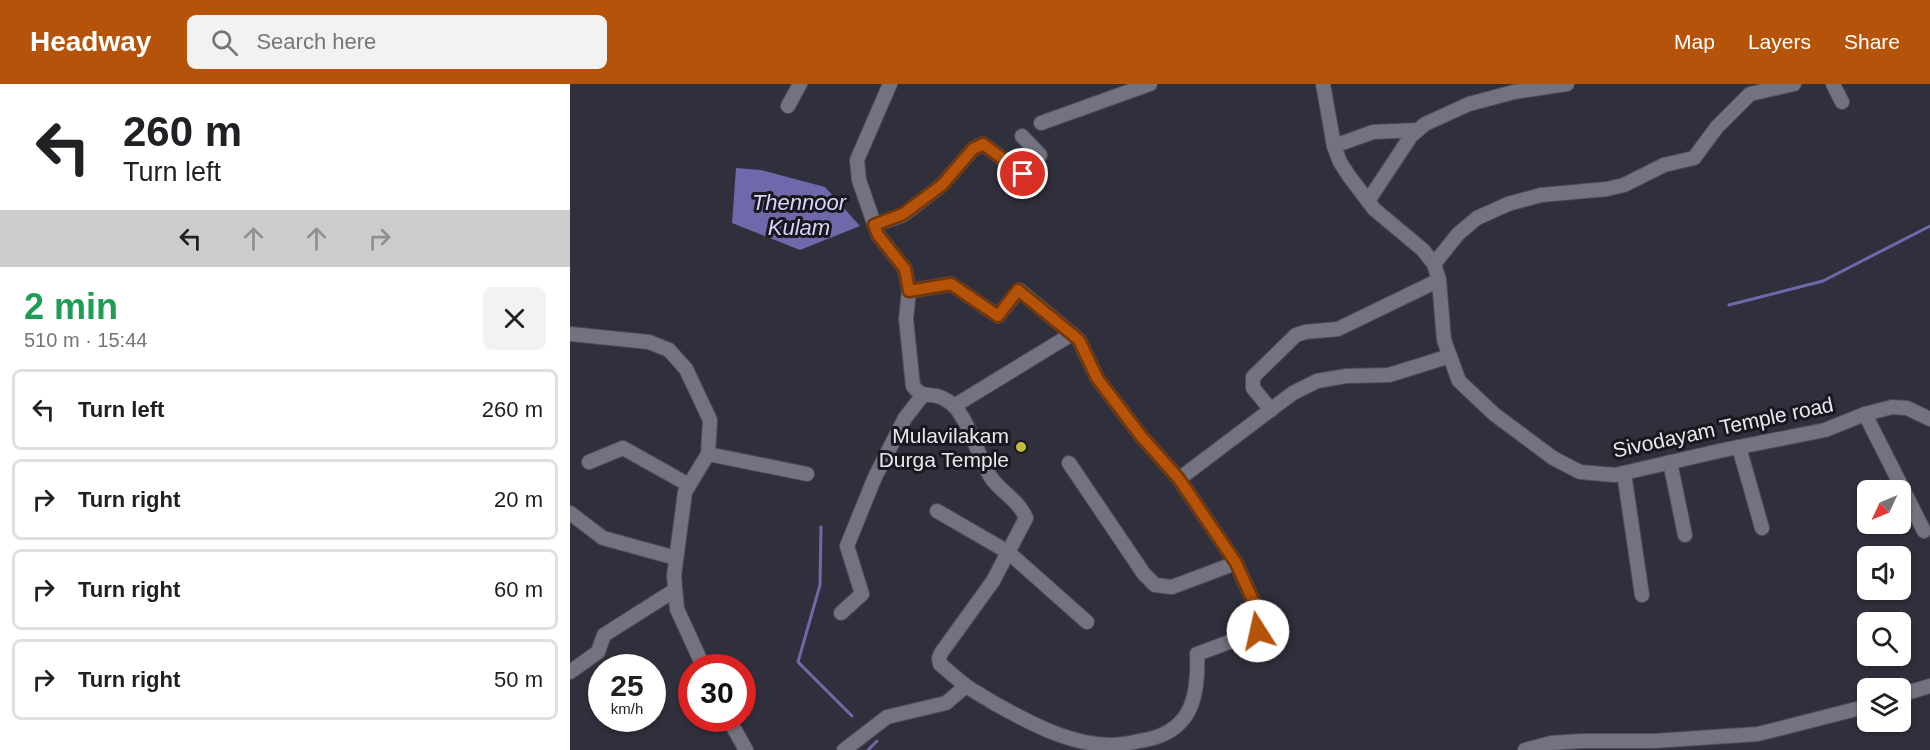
<!DOCTYPE html>
<meta charset="utf-8">
<style>
body{margin:0;font-family:Arial,sans-serif;background:#f2f2f2;color:#202124;height:100vh;display:flex;flex-direction:column;font-size:22px;white-space:nowrap}
*{box-sizing:border-box;margin:0}
p{font-size:20px;color:#757577}
.icon{flex:none;width:33px;height:33px;fill:none;stroke:currentColor;stroke-width:2;stroke-linecap:round;stroke-linejoin:round}
.map{position:relative;flex:1;overflow:hidden}
.side{display:flex;flex-direction:column;background:#fff;width:570px}
.side>*{flex:none}
.hud{background:#fff;color:#202124;overflow:hidden}
.needle{width:39px;rotate:226deg}
.tools{position:absolute;left:1287px;top:396px;display:grid;gap:12px}
.tools a{display:grid;place-items:center;width:54px;height:54px;border-radius:9px;background:#fff;box-shadow:0 2px 4px #0004;font-size:30px}
.speed{position:absolute;left:18px;top:570px;display:flex;gap:12px;font-size:30px;font-weight:700;text-align:center}
.speed>*{display:grid;place-content:center;width:78px;height:78px;border-radius:50%;background:#fff;box-shadow:0 2px 4px #0004;line-height:1}
.speed small{font-size:15px;font-weight:400}
.speed .limit{border:9px solid #d22;background:#fff;color:#111}
.pin{position:absolute;display:grid;place-items:center;width:51px;height:51px;color:#fff;margin:-26px;border:3px solid #fff;border-radius:50%;box-shadow:0 2px 6px #0007}
.me{position:absolute;width:66px;margin:-33px;rotate:350deg;stroke-linejoin:round;filter:drop-shadow(0 0 4px #0008)}
.turn{display:flex;align-items:center;gap:21px;height:126px;padding:0 24px;font-size:27px}
.turn .icon{width:78px;height:78px;stroke-width:2.5}
.turn b{display:block;font-size:42px;line-height:51px}
.lanes{display:flex;align-items:center;height:57px;padding:0 24px;background:#0003;justify-content:center;gap:30px;direction:ltr}
.lanes .off{opacity:.35}
.round{display:grid;place-items:center;flex:none;width:63px;height:63px;border-radius:9px;background:#f2f2f2}
.overview{display:flex;align-items:center;justify-content:space-between;height:102px;padding:0 24px}
h1{font-size:36px;font-weight:700;line-height:45px;color:#1e9e55}
ul{padding:0;list-style:none}
li{display:flex;align-items:center;gap:18px;height:81px;margin:0 12px 9px;padding:0 12px;border:3px solid #e0e0e0;border-radius:9px}
li div{flex:1}
li b{display:block;font-size:22px}
li em{font-style:normal}
header{display:flex;align-items:center;gap:36px;box-sizing:border-box;height:84px;padding:0 30px;background:#b45309;color:#fff}
header strong{font-size:28px}
nav{display:flex;gap:33px;margin-inline-start:auto;font-size:21px}
.search{width:420px;height:54px;background:#f2f2f2;display:flex;align-items:center;gap:15px;box-sizing:border-box;padding:0 21px;border-radius:9px;color:#757577;font-size:22px}
main{display:flex;flex:1;min-height:0}
.map>svg:first-child{display:block}
</style>
<header>
<strong>Headway</strong>
<div class="search"><svg class="icon" aria-label="search" viewBox="0 0 24 24"><circle cx="10" cy="10" r="6"/><path d="M15 15l6 6"/></svg>Search here</div>
<nav><a>Map</a><a>Layers</a><a>Share</a></nav>
</header>
<main>
<section class="side">
<div class="hud">
<div class="turn"><svg class="icon" aria-label="left" viewBox="0 0 24 24"><path d="M17 20v-9H6M10 6l-5 5 5 5"/></svg><div><b>260 m</b>Turn left</div></div>
<div class="lanes"><svg class="icon" aria-label="left" viewBox="0 0 24 24"><path d="M17 20v-9H6M10 6l-5 5 5 5"/></svg><svg class="icon off" aria-label="ahead" viewBox="0 0 24 24"><path d="M12 20V5M6 11l6-6 6 6"/></svg><svg class="icon off" aria-label="ahead" viewBox="0 0 24 24"><path d="M12 20V5M6 11l6-6 6 6"/></svg><svg class="icon off" aria-label="right" viewBox="0 0 24 24"><path d="M7 20v-9h11M14 6l5 5-5 5"/></svg></div>
</div>
<div class="overview"><div><h1>2 min</h1><p>510 m · 15:44</p></div><a class="round"><svg class="icon" aria-label="close" viewBox="0 0 24 24"><path d="M6 6l12 12M18 6L6 18"/></svg></a></div>
<ul>
<li><svg class="icon" aria-label="left" viewBox="0 0 24 24"><path d="M17 20v-9H6M10 6l-5 5 5 5"/></svg><div><b>Turn left</b></div><em>260 m</em></li>
<li><svg class="icon" aria-label="right" viewBox="0 0 24 24"><path d="M7 20v-9h11M14 6l5 5-5 5"/></svg><div><b>Turn right</b></div><em>20 m</em></li>
<li><svg class="icon" aria-label="right" viewBox="0 0 24 24"><path d="M7 20v-9h11M14 6l5 5-5 5"/></svg><div><b>Turn right</b></div><em>60 m</em></li>
<li><svg class="icon" aria-label="right" viewBox="0 0 24 24"><path d="M7 20v-9h11M14 6l5 5-5 5"/></svg><div><b>Turn right</b></div><em>50 m</em></li>
</ul>
</section>
<div class="map">
<svg width="1360" height="666" viewBox="0 0 1360 666">
<rect width="100%" height="100%" fill="#302f3c"/>
<!-- water -->
<polygon fill="#6f68aa" points="166,84 191,86 255,103 290,142 230,166 162,139"/>
<g fill="none" stroke-linecap="round" stroke-linejoin="round">
<!-- stream -->
<g stroke="#6f68aa" stroke-width="3">
<polyline points="1159,221 1253,197 1360,142"/>
<polyline points="251,443 250,501 228,578 282,632"/>
<polyline points="298,666 307,657"/>
</g>
<defs>
<g id="minor">
<path d="M320,0L287,76L289,96L308,151L335,185L339,207L336,235L343,302C351,313 356,310 367,312C372,313 380,318 383,321C397,333 409,374 420,392C430,408 448,415 456,434L423,497L371,569L369,574L370,580C378,587 386,594 395,601C403,607 413,612 422,618C458,638 499,661 542,661C551,661 560,659 569,657C620,650 629,616 627,570L689,547L686,523L666,479L609,395L571,352L527,294L509,256L449,206L428,232L381,200L339,207"/>
<polyline points="753,0 764,62 770,78 779,92 804,125 853,166 864,180 869,196 874,256 889,297 924,330 983,374 1010,388 1045,391 1149,367 1255,346 1295,330 1322,323 1337,324 1360,335"/>
<polyline points="1263,0 1272,18"/>
<polyline points="218,22 230,0"/>
<polyline points="471,39 580,0"/>
<polyline points="764,62 803,48 848,46"/>
<polyline points="798,117 841,52 855,40 899,20 944,8 997,0"/>
<polyline points="304,141 333,131 372,101 403,65 413,60 453,90 470,71 452,52"/>
<polyline points="864,180 888,150 907,134 938,120 971,111 1037,105 1054,101 1094,81 1124,74 1147,43 1180,10 1224,0"/>
<polyline points="0,250 79,258 99,266 116,285 140,336 138,370 115,408 104,492 107,525 134,584"/>
<polyline points="384,322 502,250"/>
<polyline points="701,326 683,304 683,293 726,251 735,248 768,245 869,196"/>
<polyline points="1295,330 1354,447"/>
<polyline points="1169,363 1192,444"/>
<polyline points="138,370 237,390"/>
<polyline points="19,378 53,364 119,401"/>
<polyline points="1100,378 1115,451"/>
<polyline points="499,379 574,490 585,501 602,503 666,479"/>
<polyline points="1054,389 1072,511"/>
<polyline points="609,395 723,309 747,297 776,292 819,291 880,272"/>
<polyline points="367,427 438,468 517,538"/>
<polyline points="0,429 33,454 106,474"/>
<polyline points="271,529 292,510 277,462 305,393 335,334 353,311"/>
<polyline points="0,588 28,568 34,551 105,506"/>
<polyline points="1330,611 1360,602"/>
<polyline points="158,634 176,666"/>
<polyline points="274,666 317,633 376,619 396,602"/>
<polyline points="955,666 981,659 1011,657 1084,657 1188,650 1298,622"/>
</g>
</defs>
<!-- minor casing -->
<use href="#minor" stroke="#4e4d58" stroke-width="16"/>
<!-- minor -->
<use href="#minor" stroke="#737281" stroke-width="14"/>
</g>
<g fill="none" stroke-linecap="round" stroke-linejoin="round">
<defs>
<polyline id="route" points="453,90 413,60 403,65 372,101 333,130 304,141 308,151 335,185 339,207 381,200 428,232 448,206 509,256 527,294 571,352 609,395 666,479 686,523 688,547"/>
</defs>
<!-- route casing -->
<use href="#route" stroke="#753606" stroke-width="15"/>
<!-- route -->
<use href="#route" stroke="#b45309" stroke-width="10"/>
</g>
<!-- markers -->
<circle fill="#c2bd3f" stroke="#18181e" stroke-width="2" cx="451" cy="363" r="6"/>
<g text-anchor="middle" dominant-baseline="central" stroke-width="6" stroke-linejoin="round" paint-order="stroke">
<!-- street labels -->
<g font-size="21" fill="#e7e7f0" stroke="#18181e">
<text transform="translate(1153 343) rotate(-12)">Sivodayam Temple road</text>
</g>
<!-- poi labels -->
<g font-size="21" fill="#e7e7f0" stroke="#18181e" text-anchor="end">
<text x="439" y="351">Mulavilakam<tspan x="439" dy="24">Durga Temple</tspan></text>
</g>
<!-- water labels -->
<g font-size="22" font-style="italic" fill="#d7d5fb" stroke="#18181e">
<text x="229" y="118">Thennoor<tspan x="229" dy="25">Kulam</tspan></text>
</g>
</g>
</svg>
<div class="tools">
<a><svg class="needle" viewBox="-14 -14 28 28"><path d="M0-13l5 13h-10z" fill="#e53935"/><path d="M0 13l5-13h-10z" fill="#757577"/></svg></a>
<a><svg class="icon" aria-label="sound" viewBox="0 0 24 24"><path d="M4 9h4l5-4v14l-5-4H4zM17 9q2 3 0 6"/></svg></a>
<a><svg class="icon" aria-label="search" viewBox="0 0 24 24"><circle cx="10" cy="10" r="6"/><path d="M15 15l6 6"/></svg></a>
<a><svg class="icon" aria-label="layers" viewBox="0 0 24 24"><path d="M12 4l9 5-9 5-9-5zM3 14l9 5 9-5"/></svg></a>
</div>
<div class="speed"><div>25<small>km/h</small></div><div class="limit">30</div></div>
<div class="pin" style="left:453px;top:90px;background:#d93025"><svg class="icon" aria-label="arrive" viewBox="0 0 24 24"><path d="M6 21V4h12l-3 4 3 4H6"/></svg></div>
<svg class="me" style="left:688px;top:547px" viewBox="-20 -20 40 40"><circle r="19" fill="#fff"/><path d="M0-13L10 11 0 6-10 11z" fill="#b45309"/></svg>
</div>
</main>
